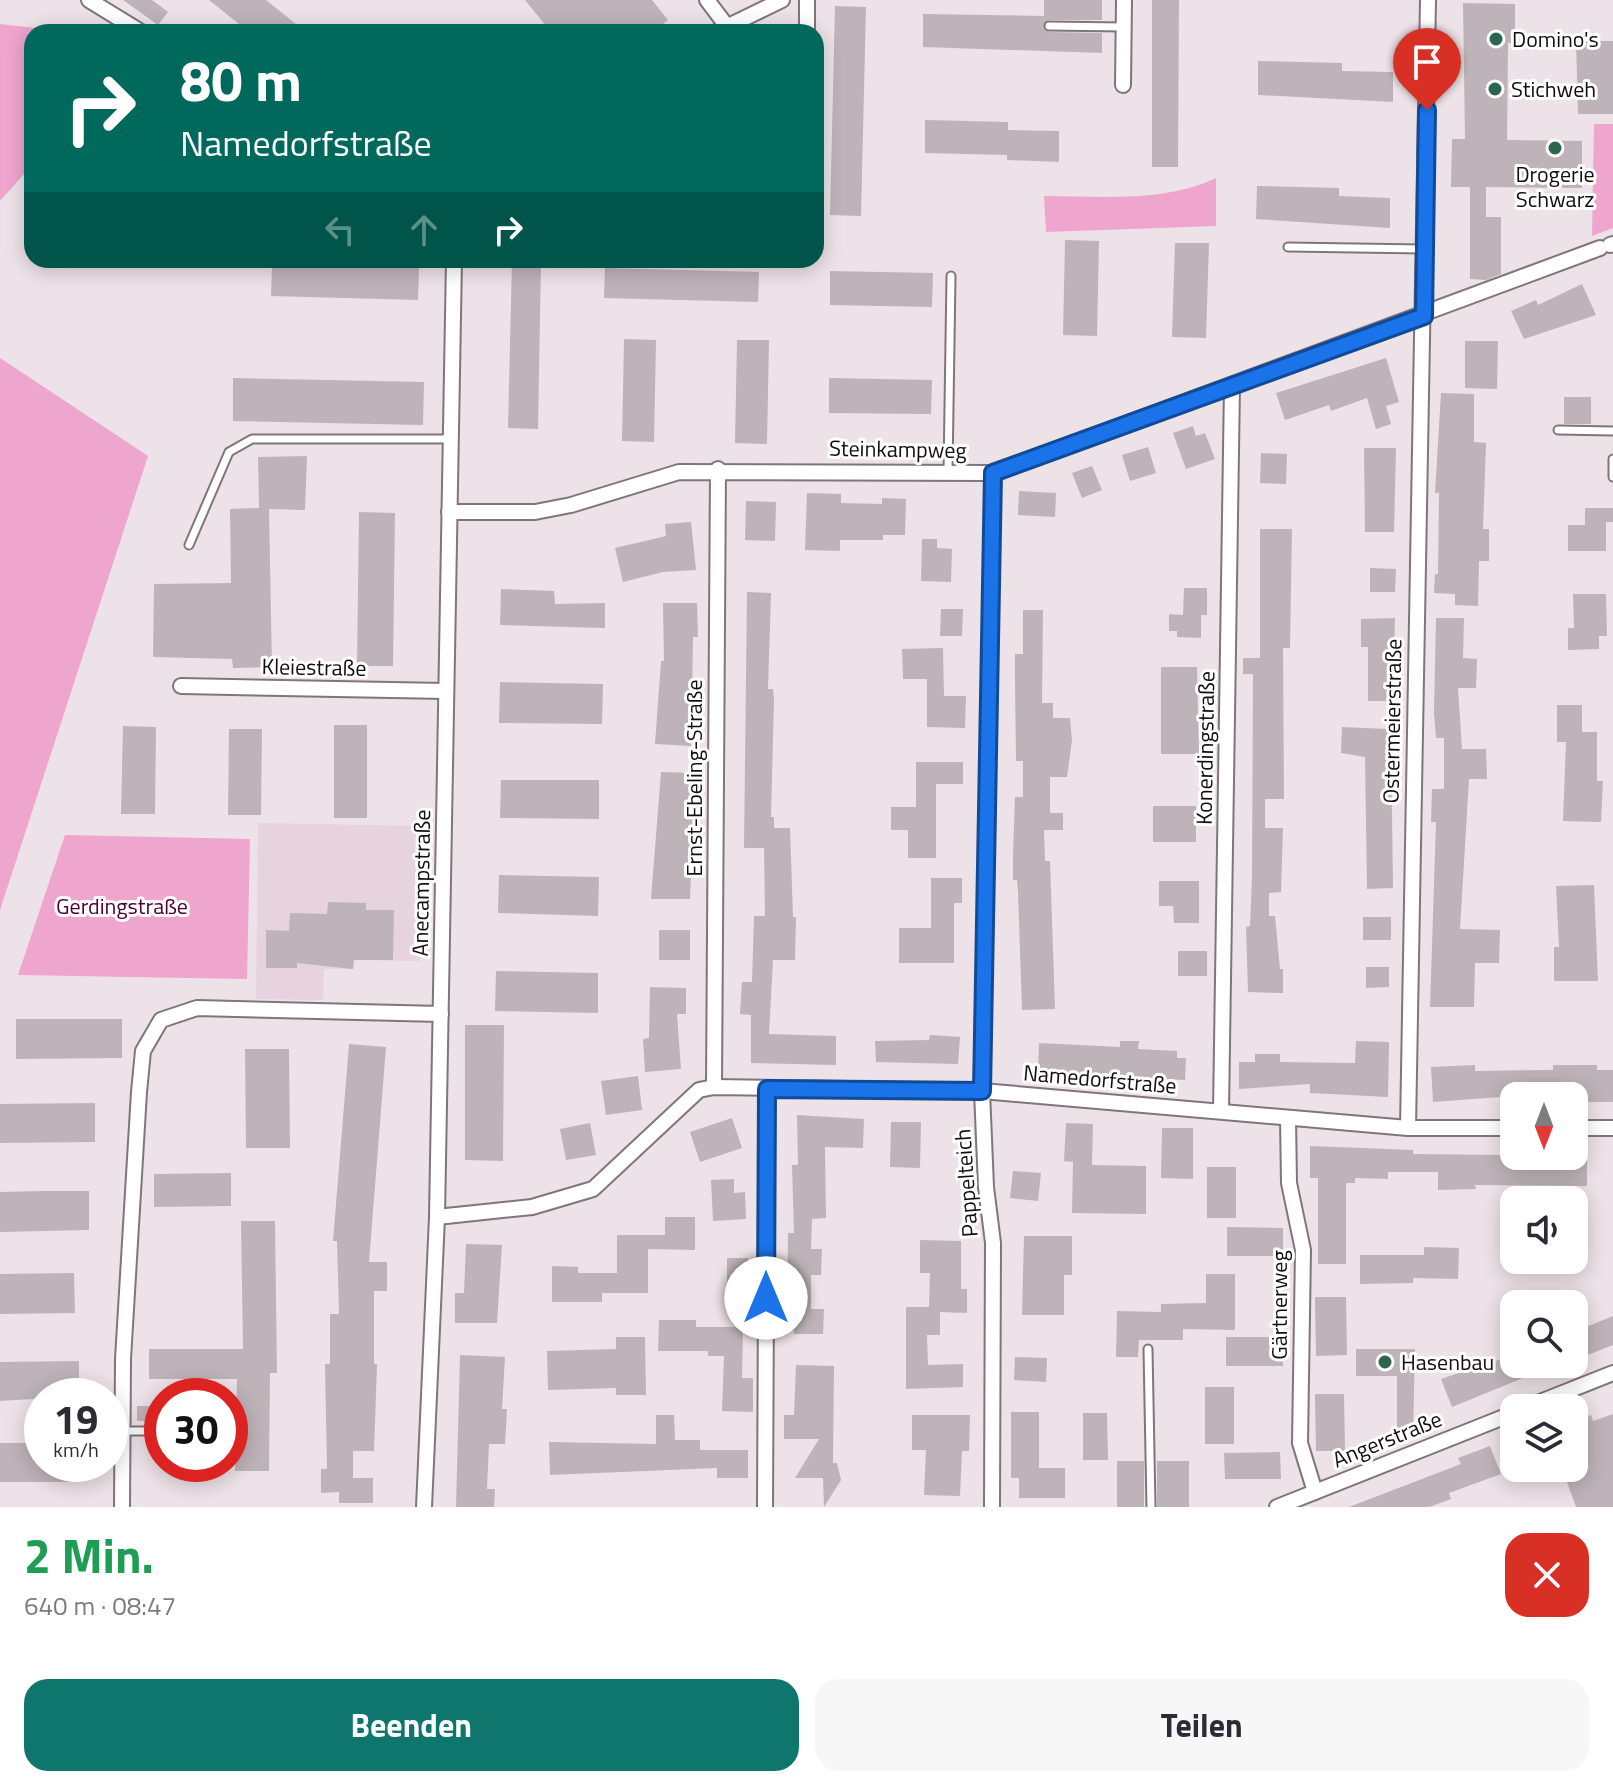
<!DOCTYPE html>
<html lang="de">
<meta charset="utf-8">
<style>
body{margin:0;font-family:"Titillium Web",sans-serif;background:#f7f7f7;color:#2b2b33;height:100vh;display:flex;flex-direction:column;font-size:30px;white-space:nowrap}
*{box-sizing:border-box;margin:0}
p{font-size:26px;color:#7c7c81}
.icon{flex:none;width:44px;height:44px;fill:none;stroke:currentColor;stroke-width:2;stroke-linecap:round;stroke-linejoin:round}
.map{position:relative;height:1507px;overflow:hidden}
.sheet{display:flex;flex-direction:column;background:#fff;flex:1}
.sheet>*{flex:none}
.top-card{position:absolute;left:24px;top:24px;width:800px;height:244px;border-radius:24px;box-shadow:0 4px 20px #0003;background:#00695c;color:#fff;overflow:hidden}
.needle{width:52px;rotate:180deg}
.buttons{position:absolute;left:1500px;top:1082px;display:grid;gap:16px}
.buttons a{display:grid;place-items:center;width:88px;height:88px;border-radius:16px;background:#fff;box-shadow:0 4px 20px #0003;font-size:40px}
.speed{position:absolute;left:24px;top:1378px;display:flex;gap:16px;font-size:40px;font-weight:700;text-align:center}
.speed>*{display:grid;place-content:center;width:104px;height:104px;border-radius:50%;background:#fff;box-shadow:0 4px 20px #0003;line-height:1}
.speed small{font-size:20px;font-weight:400}
.speed .limit{border:12px solid #d22;background:#fff;color:#111}
.pin{position:absolute;display:grid;place-items:center;width:68px;height:68px;color:#fff;margin:-82px -34px;border-radius:50% 50% 50% 0;rotate:-45deg;box-shadow:0 0 8px #0007}
.pin .icon{rotate:45deg}
.me{position:absolute;width:88px;margin:-44px;rotate:0deg;stroke-linejoin:round;filter:drop-shadow(0 0 6px #0008)}
.turn{display:flex;align-items:center;gap:28px;height:168px;padding:0 24px;font-size:36px}
.turn .icon{width:104px;height:104px;stroke-width:2.5}
.turn b{display:block;font-size:56px;line-height:68px}
.lanes{display:flex;align-items:center;height:76px;padding:0 24px;background:#0003;justify-content:center;gap:40px;direction:ltr}
.lanes .off{opacity:.35}
.round{display:grid;place-items:center;flex:none;width:84px;height:84px;border-radius:24px;background:#f7f7f7}
.summary{display:flex;align-items:center;justify-content:space-between;height:136px;padding:0 24px}
h1{font-size:48px;font-weight:700;line-height:60px;color:#1e9e55}
.primary-button{display:flex;gap:16px;margin-top:auto;padding:16px 24px}
.primary-button a{flex:1;height:92px;border-radius:24px;background:#0f766e;color:#fff;font-size:32px;font-weight:700;line-height:92px;text-align:center}
.primary-button a+a{background:#f7f7f7;color:#2b2b33}
.map>svg:first-child{display:block}
</style>
<div class="map">
<svg width="1613" height="1507" viewBox="0 0 1613 1507">
<rect width="100%" height="100%" fill="#ede2e7"/>
<!-- built -->
<polygon fill="#e6d3dd" points="258,823 422,826 420,961 354,960 353,969 324,969 323,1000 256,999"/>
<!-- green -->
<g fill="#eea5ce">
<polygon points="0,24 70,32 32,32 32,165 0,201"/>
<polygon points="1594,124 1613,124 1613,228 1592,236"/>
<path d="M1216,178V226L1046,232L1044,196C1100,196 1164,203 1216,178Z"/>
<polygon points="0,358 148,456 0,910"/>
<polygon points="65,835 250,839 247,979 18,975"/>
</g>
<!-- building -->
<g fill="#beb3b9">
<polygon points="123,0 152,0 168,12 158,25"/>
<polygon points="209,0 266,0 306,32 249,32"/>
<polygon points="525,0 652,0 668,20 653,32 551,32"/>
<polygon points="1044,0 1102,0 1102,20 1049,20 1043,27 1049,32 1102,33 1102,53 923,47 923,14 1044,16"/>
<polygon points="1152,0 1179,0 1178,167 1152,167"/>
<polygon points="1463,3 1515,4 1515,43 1508,43 1507,140 1582,141 1582,188 1486,187 1486,217 1501,217 1501,274 1486,280 1470,279 1470,187 1451,187 1452,139 1465,139"/>
<polygon points="835,6 866,7 861,216 830,215"/>
<polygon points="1576,41 1613,41 1613,114 1578,114"/>
<polygon points="1258,61 1342,63 1342,71 1393,72 1393,102 1258,95"/>
<polygon points="925,120 1008,122 1008,130 1059,131 1059,162 1007,160 1007,155 925,153"/>
<polygon points="1257,186 1339,188 1339,196 1390,198 1390,228 1256,219"/>
<polygon points="1065,240 1099,241 1097,336 1063,335"/>
<polygon points="1175,243 1209,243 1206,338 1172,337"/>
<polygon points="512,260 541,260 538,429 508,428"/>
<polygon points="272,265 419,268 418,300 271,296"/>
<polygon points="605,268 759,272 758,302 604,298"/>
<polygon points="830,271 933,273 932,307 830,305"/>
<polygon points="1582,284 1596,315 1524,339 1511,311 1536,300 1538,305"/>
<polygon points="624,339 656,340 654,442 622,441"/>
<polygon points="737,340 769,340 767,444 735,443"/>
<polygon points="1465,341 1498,341 1497,389 1465,388"/>
<polygon points="1386,358 1399,402 1386,406 1391,424 1376,429 1367,398 1331,411 1329,405 1285,420 1276,393"/>
<polygon points="233,378 424,382 423,425 233,421"/>
<polygon points="829,378 932,380 931,414 829,413"/>
<polygon points="1441,393 1474,394 1474,442 1486,443 1483,529 1489,529 1489,561 1479,561 1478,606 1455,605 1455,594 1434,593 1435,574 1438,574 1439,493 1435,493"/>
<rect x="1564" y="397" width="27" height="27"/>
<polygon points="1193,426 1196,436 1205,433 1215,459 1186,469 1173,433"/>
<polygon points="1148,447 1156,473 1130,481 1122,455"/>
<polygon points="1364,448 1396,448 1394,532 1365,532"/>
<polygon points="1261,453 1287,454 1286,484 1260,483"/>
<polygon points="307,456 305,510 269,509 272,667 233,668 232,659 153,657 154,584 231,583 230,509 259,508 258,457"/>
<polygon points="1092,466 1102,490 1082,498 1072,473"/>
<polygon points="1019,491 1056,493 1055,517 1018,515"/>
<polygon points="807,493 841,494 841,503 882,504 882,498 906,499 905,535 883,535 883,540 840,540 840,551 805,550"/>
<polygon points="746,501 776,502 775,541 745,540"/>
<polygon points="1585,508 1613,508 1613,522 1606,522 1606,551 1568,551 1568,525 1585,525"/>
<polygon points="359,512 395,513 393,666 357,666"/>
<polygon points="691,522 696,570 663,572 623,582 615,548 666,536 665,524"/>
<polygon points="1260,529 1292,529 1290,648 1283,648 1284,799 1265,799 1265,828 1283,828 1281,892 1269,893 1269,916 1275,916 1280,969 1283,969 1283,993 1248,992 1246,927 1250,926 1252,877 1253,674 1243,674 1243,658 1260,658"/>
<polygon points="922,539 937,539 937,548 952,549 951,582 921,581"/>
<polygon points="1370,568 1396,569 1395,592 1370,592"/>
<polygon points="1184,588 1207,588 1207,615 1201,615 1201,638 1177,637 1177,631 1169,631 1169,614 1183,615"/>
<polygon points="501,589 554,591 555,604 605,603 605,628 500,625"/>
<polygon points="747,592 771,593 768,689 773,689 774,700 771,817 774,817 774,828 790,828 793,917 796,917 795,960 773,960 769,1034 836,1036 836,1065 751,1063 751,1015 740,1014 742,982 752,982 754,916 765,916 764,848 744,848"/>
<polygon points="1573,594 1606,594 1607,636 1599,636 1599,649 1568,650 1568,628 1574,628"/>
<polygon points="663,603 697,603 698,637 693,637 691,746 655,744 661,661 664,661"/>
<polygon points="941,609 963,609 962,636 940,636"/>
<polygon points="1023,610 1043,610 1042,703 1053,703 1053,718 1070,718 1072,740 1067,777 1050,777 1050,813 1063,813 1063,830 1044,830 1045,861 1050,861 1055,1009 1022,1010 1018,892 1017,880 1013,880 1013,855 1015,797 1023,797 1023,761 1016,761 1015,681 1015,654 1023,654"/>
<polygon points="1395,618 1393,701 1368,701 1368,647 1361,647 1361,619"/>
<polygon points="1436,618 1464,618 1463,658 1477,659 1476,688 1458,688 1462,749 1486,749 1487,779 1469,779 1460,929 1500,930 1499,963 1475,963 1474,1007 1430,1007 1436,822 1431,822 1432,789 1444,789 1444,738 1436,738 1434,713"/>
<polygon points="943,648 944,696 966,696 965,728 927,727 927,679 903,679 902,649"/>
<polygon points="1161,667 1197,667 1199,754 1161,754"/>
<polygon points="500,682 603,684 602,724 499,723"/>
<polygon points="1557,705 1582,705 1582,732 1597,732 1597,781 1603,781 1601,822 1563,821 1566,742 1557,742"/>
<rect x="334" y="725" width="33" height="93"/>
<polygon points="123,726 156,727 155,814 121,814"/>
<polygon points="1342,727 1388,729 1387,737 1391,737 1393,888 1367,889 1365,757 1341,753"/>
<polygon points="229,729 262,729 261,815 228,815"/>
<polygon points="916,762 963,762 963,784 936,784 936,858 908,858 908,830 891,830 891,807 916,807"/>
<polygon points="661,772 695,773 690,899 651,899"/>
<polygon points="501,780 599,780 599,819 500,818"/>
<rect x="1153" y="806" width="43" height="36"/>
<polygon points="499,875 599,877 598,916 498,913"/>
<polygon points="931,878 962,878 962,903 954,903 954,963 899,963 899,928 931,928"/>
<polygon points="1159,881 1199,881 1199,923 1174,923 1173,906 1159,906"/>
<polygon points="1594,885 1598,981 1554,981 1554,947 1559,947 1556,886"/>
<polygon points="328,902 366,903 366,910 394,910 393,960 354,960 353,969 297,963 297,968 266,968 266,930 289,931 290,913 327,914"/>
<rect x="1363" y="917" width="28" height="23"/>
<rect x="659" y="930" width="31" height="30"/>
<rect x="1178" y="951" width="29" height="25"/>
<polygon points="1366,967 1389,967 1389,987 1366,988"/>
<polygon points="496,971 598,973 598,1013 495,1011"/>
<polygon points="650,987 686,988 686,1014 677,1014 681,1069 645,1072 643,1039 649,1038"/>
<polygon points="16,1019 122,1019 122,1058 16,1059"/>
<polygon points="465,1025 504,1025 503,1161 465,1160"/>
<polygon points="930,1035 960,1037 958,1064 876,1062 875,1041 929,1040"/>
<polygon points="1120,1041 1139,1041 1138,1049 1177,1051 1177,1058 1186,1058 1185,1080 1038,1073 1039,1043 1120,1047"/>
<polygon points="1356,1041 1389,1042 1388,1097 1310,1093 1310,1084 1239,1089 1239,1062 1255,1062 1255,1054 1280,1054 1280,1062 1355,1063"/>
<polygon points="349,1044 386,1047 369,1262 387,1262 387,1291 374,1291 374,1364 377,1364 374,1451 353,1451 353,1478 373,1478 373,1503 339,1503 339,1492 321,1493 321,1469 327,1469 325,1364 330,1364 330,1314 339,1314 337,1241 333,1241"/>
<polygon points="245,1049 289,1049 290,1148 246,1148"/>
<polygon points="1475,1065 1475,1071 1553,1070 1553,1065 1597,1065 1597,1070 1613,1070 1613,1102 1574,1102 1574,1096 1514,1096 1433,1102 1431,1067"/>
<polygon points="638,1076 642,1110 606,1115 601,1081"/>
<polygon points="95,1103 95,1142 0,1143 0,1104"/>
<polygon points="797,1115 864,1119 863,1148 825,1147 826,1218 812,1219 811,1249 822,1249 821,1275 811,1275 811,1309 824,1309 823,1334 794,1334 794,1308 787,1308 788,1233 794,1233 792,1165 798,1165"/>
<polygon points="732,1118 742,1148 700,1162 690,1132"/>
<polygon points="891,1122 921,1122 920,1168 890,1167"/>
<polygon points="590,1123 596,1155 566,1160 560,1129"/>
<polygon points="1066,1123 1093,1124 1092,1165 1146,1166 1146,1214 1072,1213 1073,1162 1064,1161"/>
<polygon points="1162,1128 1193,1128 1193,1179 1161,1178"/>
<polygon points="1310,1146 1413,1150 1413,1154 1587,1156 1587,1186 1475,1185 1476,1189 1438,1190 1438,1172 1388,1172 1388,1179 1355,1178 1355,1183 1346,1183 1346,1264 1318,1264 1318,1178 1310,1178"/>
<rect x="1207" y="1167" width="29" height="51"/>
<polygon points="1013,1171 1041,1173 1038,1201 1010,1198"/>
<polygon points="231,1173 231,1206 154,1207 154,1174"/>
<polygon points="734,1179 734,1193 745,1192 746,1219 713,1221 711,1180"/>
<polygon points="43,1191 89,1191 89,1230 0,1232 0,1192"/>
<polygon points="665,1217 695,1217 695,1250 648,1249 648,1293 602,1293 602,1302 552,1302 552,1266 578,1267 578,1273 617,1273 617,1235 665,1235"/>
<polygon points="241,1221 275,1221 277,1373 270,1373 269,1471 235,1471 237,1379 149,1379 149,1349 243,1349"/>
<polygon points="1227,1227 1283,1228 1283,1256 1227,1256"/>
<polygon points="1024,1236 1072,1236 1072,1275 1064,1275 1064,1315 1022,1315"/>
<polygon points="920,1240 961,1241 961,1289 967,1289 967,1313 940,1312 940,1335 927,1335 928,1365 963,1364 963,1387 906,1389 906,1307 929,1307 930,1273 920,1273"/>
<polygon points="466,1244 502,1245 497,1323 455,1323 455,1293 464,1293"/>
<polygon points="1424,1247 1459,1248 1458,1279 1413,1278 1413,1283 1360,1284 1360,1255 1424,1255"/>
<rect x="727" y="1258" width="21" height="31"/>
<polygon points="74,1273 75,1313 0,1314 0,1274"/>
<polygon points="1206,1274 1235,1274 1235,1330 1183,1329 1183,1340 1139,1340 1138,1357 1116,1357 1117,1311 1161,1312 1161,1304 1206,1303"/>
<polygon points="1315,1297 1346,1297 1347,1355 1316,1356"/>
<polygon points="1613,1316 1613,1345 1580,1358 1574,1332"/>
<polygon points="659,1320 696,1320 696,1327 743,1327 742,1378 753,1378 753,1412 722,1411 724,1356 708,1356 708,1351 658,1351"/>
<polygon points="616,1337 645,1337 646,1395 616,1395 616,1388 548,1390 547,1351 616,1349"/>
<rect x="1226" y="1337" width="57" height="29"/>
<polygon points="1356,1349 1415,1349 1413,1433 1397,1433 1397,1376 1356,1376"/>
<polygon points="460,1355 505,1357 502,1409 507,1409 505,1444 489,1444 487,1489 495,1489 494,1507 456,1507"/>
<polygon points="1015,1357 1047,1358 1046,1382 1014,1380"/>
<polygon points="1504,1358 1506,1364 1555,1365 1452,1407 1441,1379"/>
<polygon points="79,1361 79,1396 0,1401 0,1362"/>
<polygon points="796,1365 834,1366 833,1463 837,1463 841,1480 824,1507 823,1478 795,1478 819,1439 784,1439 784,1415 794,1415"/>
<rect x="1205" y="1387" width="29" height="57"/>
<polygon points="1315,1394 1344,1394 1345,1451 1316,1451"/>
<rect x="137" y="1406" width="25" height="15"/>
<polygon points="1011,1412 1039,1412 1039,1468 1065,1468 1065,1498 1019,1498 1019,1478 1011,1478"/>
<polygon points="1083,1413 1107,1413 1108,1460 1083,1460"/>
<polygon points="1613,1414 1613,1507 1576,1507 1567,1482 1582,1477 1574,1458 1574,1422 1591,1415 1593,1421"/>
<polygon points="656,1415 674,1415 675,1440 700,1440 700,1450 748,1450 748,1478 717,1478 717,1468 550,1475 549,1442 656,1444"/>
<polygon points="912,1415 970,1415 969,1451 962,1451 960,1496 924,1495 926,1450 912,1450"/>
<polygon points="0,1443 42,1443 42,1464 76,1464 76,1482 0,1482"/>
<polygon points="1490,1446 1501,1474 1449,1493 1451,1499 1429,1507 1349,1507 1461,1464 1458,1458"/>
<polygon points="1280,1452 1281,1479 1225,1479 1224,1453"/>
<rect x="1117" y="1461" width="27" height="46"/>
<rect x="1157" y="1461" width="32" height="46"/>
</g>
<g fill="none" stroke-linecap="round" stroke-linejoin="round">
<defs>
<g id="lane">
<polyline points="1049,26 1123,27"/>
<polyline points="1288,247 1423,249"/>
<polyline points="1558,430 1613,431"/>
<polyline points="948,472 951,276"/>
<polyline points="1613,477 1613,459"/>
<polyline points="189,545 229,452 252,439 449,439"/>
<polyline points="1148,1349 1151,1507"/>
<polyline points="123,1431 162,1431"/>
</g>
<g id="street">
<polyline points="89,0 141,32"/>
<polyline points="707,0 726,25"/>
<polyline points="716,32 782,0"/>
<polyline points="807,32 807,0"/>
<polyline points="1123,85 1124,0"/>
<polyline points="1610,245 1613,244"/>
<polyline points="449,512 535,512 571,505 679,472 993,473 1600,248"/>
<polyline points="181,686 446,691"/>
<polyline points="714,1087 718,469"/>
<polyline points="1221,1111 1232,385"/>
<polyline points="1288,1118 1289,1183 1303,1250 1300,1443 1315,1492"/>
<polyline points="1408,1128 1428,0"/>
<polyline points="1574,1128 1613,1128"/>
<polyline points="437,1217 532,1207 593,1189 699,1090 714,1087 982,1091 1408,1128 1514,1128"/>
<polyline points="1525,1408 1613,1373"/>
<polyline points="122,1507 123,1359 139,1092 143,1051 161,1020 197,1008 441,1014"/>
<polyline points="424,1507 437,1217 454,260"/>
<polyline points="765,1507 767,1089"/>
<polyline points="992,1507 993,1243 986,1187 982,1091 993,473"/>
<polyline points="1277,1507 1514,1413"/>
</g>
</defs>
<!-- lane casing -->
<use href="#lane" stroke="#80757b" stroke-width="11"/>
<!-- street casing -->
<use href="#street" stroke="#80757b" stroke-width="18"/>
<!-- lane -->
<use href="#lane" stroke="#fff" stroke-width="7"/>
<!-- street -->
<use href="#street" stroke="#fff" stroke-width="14"/>
</g>
<g fill="none" stroke-linecap="round" stroke-linejoin="round">
<defs>
<polyline id="route" points="766,1298 767,1089 982,1091 993,473 1424,316 1427,110"/>
</defs>
<!-- route casing -->
<use href="#route" stroke="#114b97" stroke-width="20"/>
<!-- route -->
<use href="#route" stroke="#1a73e8" stroke-width="14"/>
</g>
<!-- markers -->
<g fill="#2c664f" stroke="#fff" stroke-width="3">
<circle cx="1496" cy="39" r="8"/>
<circle cx="1495" cy="89" r="8"/>
<circle cx="1555" cy="148" r="8"/>
<circle cx="1385" cy="1362" r="8"/>
</g>
<g text-anchor="middle" dominant-baseline="central" stroke-width="6" stroke-linejoin="round" paint-order="stroke">
<!-- poi labels -->
<g font-size="22" fill="#130f11" stroke="#fff" text-anchor="start">
<text x="1512" y="39">Domino's</text>
<text x="1511" y="89">Stichweh</text>
<text x="1555" y="174" text-anchor="middle">Drogerie<tspan x="1555" dy="25">Schwarz</tspan></text>
<text x="1401" y="1362">Hasenbau</text>
</g>
<!-- street labels -->
<g font-size="22" fill="#130f11" stroke="#fff">
<text transform="translate(898 449) rotate(1)">Steinkampweg</text>
<text transform="translate(314 667) rotate(1)">Kleiestraße</text>
<text transform="translate(1392 721) rotate(-89)">Ostermeierstraße</text>
<text transform="translate(1205 748) rotate(-89)">Konerdingstraße</text>
<text transform="translate(694 778) rotate(-90)">Ernst-Ebeling-Straße</text>
<text transform="translate(421 883) rotate(-89)">Anecampstraße</text>
<text transform="translate(1100 1079) rotate(5)">Namedorfstraße</text>
<text transform="translate(966 1183) rotate(-94)">Pappelteich</text>
<text transform="translate(1279 1305) rotate(-90)">Gärtnerweg</text>
<text transform="translate(1387 1439) rotate(-22)">Angerstraße</text>
</g>
<!-- park labels -->
<g font-size="22" fill="#4f0037" stroke="#fff">
<text x="122" y="906">Gerdingstraße</text>
</g>
</g>
</svg>
<div class="buttons">
<a><svg class="needle" viewBox="-14 -14 28 28"><path d="M0-13l5 13h-10z" fill="#e53935"/><path d="M0 13l5-13h-10z" fill="#7c7c81"/></svg></a>
<a><svg class="icon" aria-label="sound" viewBox="0 0 24 24"><path d="M4 9h4l5-4v14l-5-4H4zM17 9q2 3 0 6"/></svg></a>
<a><svg class="icon" aria-label="search" viewBox="0 0 24 24"><circle cx="10" cy="10" r="6"/><path d="M15 15l6 6"/></svg></a>
<a><svg class="icon" aria-label="layers" viewBox="0 0 24 24"><path d="M12 4l9 5-9 5-9-5zM3 14l9 5 9-5"/></svg></a>
</div>
<div class="speed"><div>19<small>km/h</small></div><div class="limit">30</div></div>
<div class="pin" style="left:1427px;top:110px;background:#d93025"><svg class="icon" aria-label="arrive" viewBox="0 0 24 24"><path d="M6 21V4h12l-3 4 3 4H6"/></svg></div>
<svg class="me" style="left:766px;top:1298px" viewBox="-20 -20 40 40"><circle r="19" fill="#fff"/><path d="M0-13L10 11 0 6-10 11z" fill="#1a73e8"/></svg>
<div class="top-card">
<div class="turn"><svg class="icon" aria-label="right" viewBox="0 0 24 24"><path d="M7 20v-9h11M14 6l5 5-5 5"/></svg><div><b>80 m</b>Namedorfstraße</div></div>
<div class="lanes"><svg class="icon off" aria-label="left" viewBox="0 0 24 24"><path d="M17 20v-9H6M10 6l-5 5 5 5"/></svg><svg class="icon off" aria-label="ahead" viewBox="0 0 24 24"><path d="M12 20V5M6 11l6-6 6 6"/></svg><svg class="icon" aria-label="right" viewBox="0 0 24 24"><path d="M7 20v-9h11M14 6l5 5-5 5"/></svg></div>
</div>
</div>
<section class="sheet">
<div class="summary"><div><h1>2 Min.</h1><p>640 m · 08:47</p></div><a class="round" style="background:#d93025;color:#fff"><svg class="icon" aria-label="close" viewBox="0 0 24 24"><path d="M6 6l12 12M18 6L6 18"/></svg></a></div>
<div class="primary-button"><a>Beenden</a><a>Teilen</a></div>
</section>
